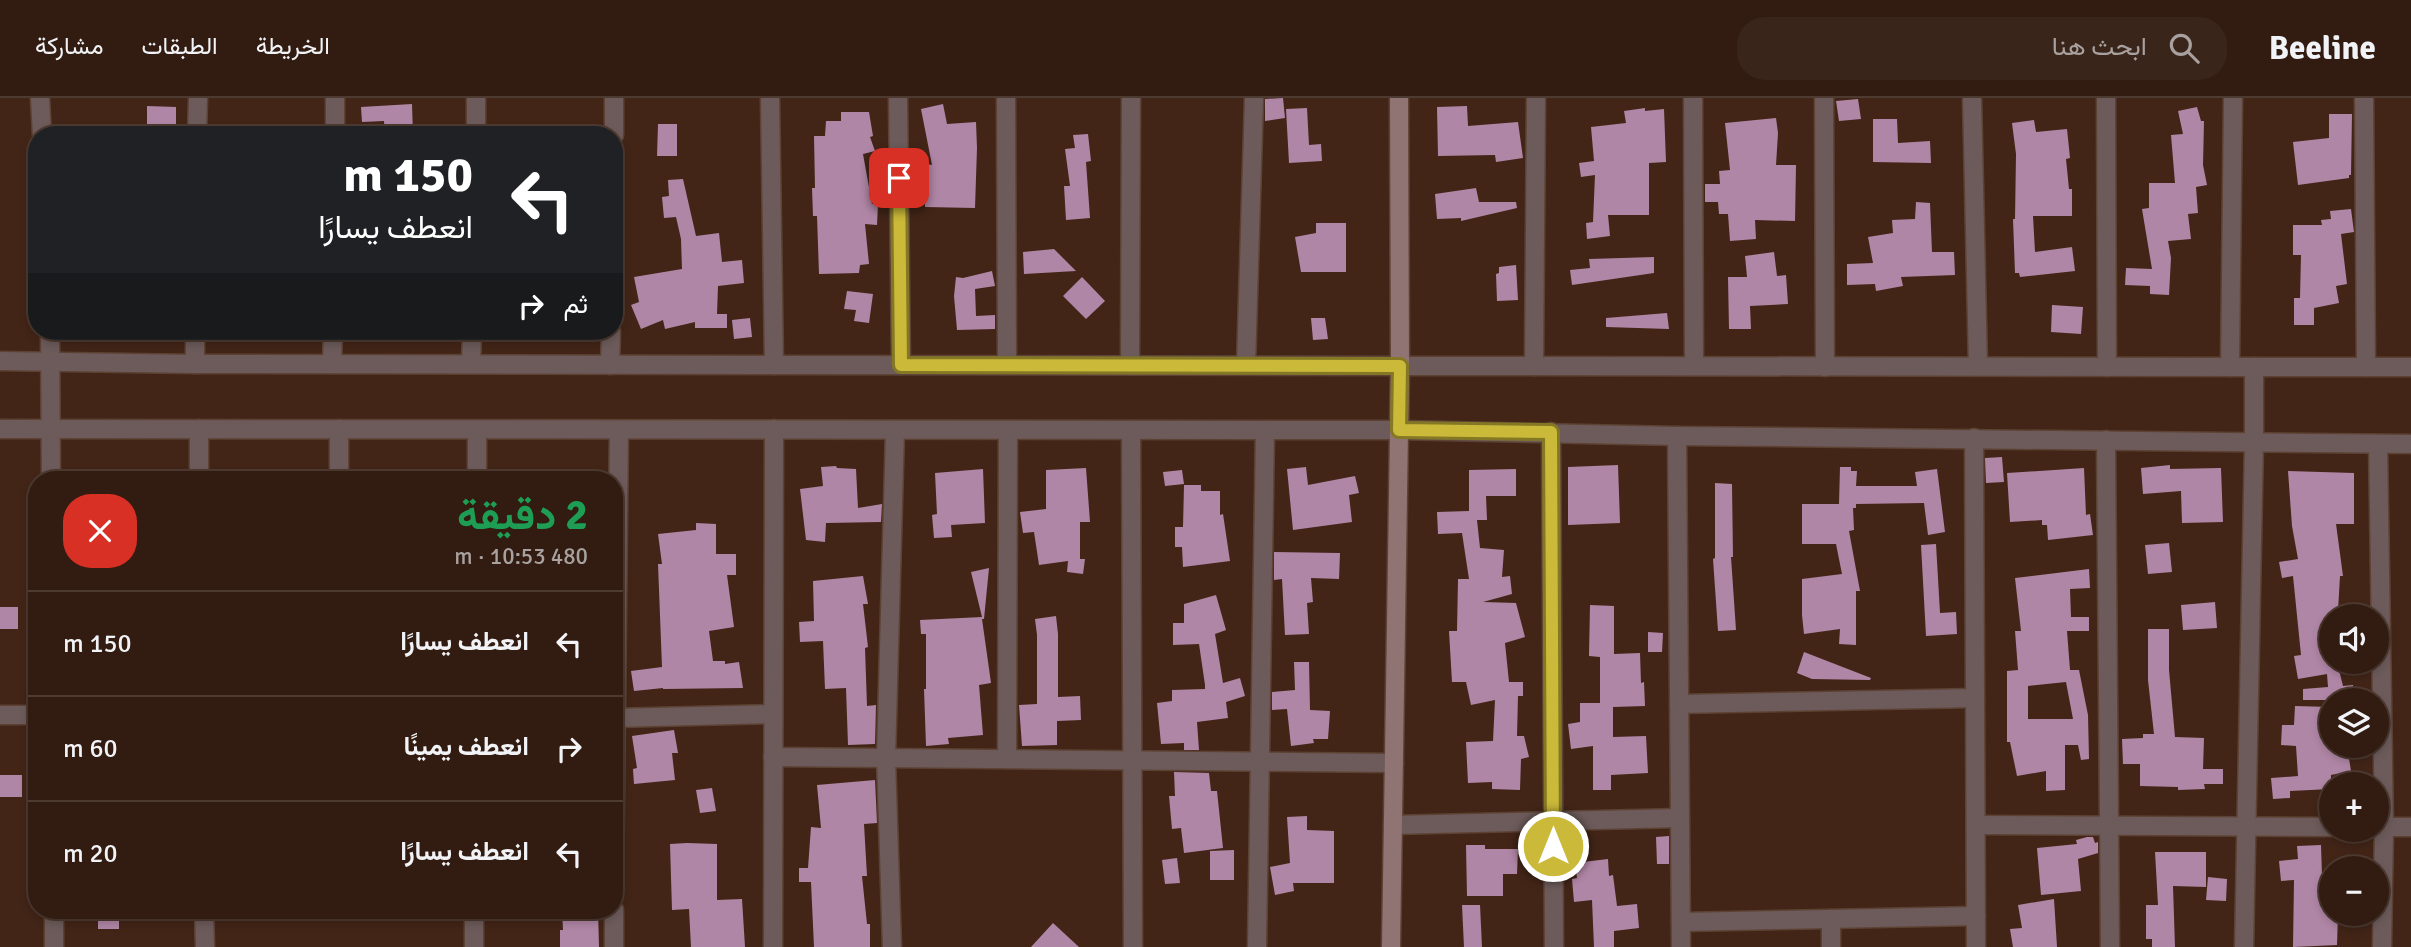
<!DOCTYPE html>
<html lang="ar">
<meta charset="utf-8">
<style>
body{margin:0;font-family:Signika,Vazirmatn,sans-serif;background:#3a251a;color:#f1f3f6;direction:rtl;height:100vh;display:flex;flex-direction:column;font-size:26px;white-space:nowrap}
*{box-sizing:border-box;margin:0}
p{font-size:23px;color:#a8a19f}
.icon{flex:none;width:38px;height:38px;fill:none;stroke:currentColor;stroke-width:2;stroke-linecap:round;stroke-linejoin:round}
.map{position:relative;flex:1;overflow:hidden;direction:ltr}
.panel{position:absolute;left:28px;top:373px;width:595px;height:448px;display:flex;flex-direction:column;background:#321c11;border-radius:28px;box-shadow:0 4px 10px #0003,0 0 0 2px #4d3a31;direction:rtl}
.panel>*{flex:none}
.guide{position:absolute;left:28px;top:28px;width:595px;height:214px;border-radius:28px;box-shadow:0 4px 10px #0003,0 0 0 2px #4d3a31;direction:rtl;background:#202124;color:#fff;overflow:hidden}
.controls{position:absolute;left:2319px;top:506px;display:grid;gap:14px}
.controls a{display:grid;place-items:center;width:70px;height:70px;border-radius:50%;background:#321c11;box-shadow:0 4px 10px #0003,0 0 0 2px #4d3a31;font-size:35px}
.pin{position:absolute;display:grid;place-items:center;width:60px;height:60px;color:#fff;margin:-30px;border-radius:14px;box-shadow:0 4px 10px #0006}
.me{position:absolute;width:77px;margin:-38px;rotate:0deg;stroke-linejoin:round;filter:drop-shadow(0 0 5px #0008)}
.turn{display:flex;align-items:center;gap:24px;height:147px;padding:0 35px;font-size:32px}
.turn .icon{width:91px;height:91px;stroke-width:2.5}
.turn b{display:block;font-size:49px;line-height:60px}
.then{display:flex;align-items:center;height:66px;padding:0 35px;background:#0003;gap:14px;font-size:26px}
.round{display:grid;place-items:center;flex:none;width:74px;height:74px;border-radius:28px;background:#3a251a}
.summary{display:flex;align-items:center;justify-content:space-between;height:119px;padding:0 35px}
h1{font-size:42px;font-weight:700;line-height:52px;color:#1e9e55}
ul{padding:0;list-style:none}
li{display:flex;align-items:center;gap:21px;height:105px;padding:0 35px;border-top:2px solid #4d3a31}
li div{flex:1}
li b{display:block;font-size:26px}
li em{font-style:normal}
header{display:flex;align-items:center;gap:42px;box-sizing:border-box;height:98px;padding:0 35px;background:#321c11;border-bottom:2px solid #4d3a31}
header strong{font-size:33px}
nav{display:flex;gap:38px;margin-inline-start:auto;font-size:24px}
.search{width:490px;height:63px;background:#3a251a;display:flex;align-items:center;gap:18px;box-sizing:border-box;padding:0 24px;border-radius:28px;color:#a8a19f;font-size:26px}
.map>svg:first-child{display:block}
</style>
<header>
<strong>Beeline</strong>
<div class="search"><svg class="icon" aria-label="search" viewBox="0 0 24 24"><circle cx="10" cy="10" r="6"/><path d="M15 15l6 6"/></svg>ابحث هنا</div>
<nav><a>الخريطة</a><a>الطبقات</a><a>مشاركة</a></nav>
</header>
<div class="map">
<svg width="2411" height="849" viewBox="0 0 2411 849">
<rect width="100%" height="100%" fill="#422517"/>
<!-- building -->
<g fill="#b086a6" fill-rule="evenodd">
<polygon points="1283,0 1285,20 1265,23 1265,1"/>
<polygon points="1858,1 1861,21 1839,23 1836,3"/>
<polygon points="412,6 413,37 385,37 384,23 362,24 361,9"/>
<polygon points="943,6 947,26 976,24 977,50 975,110 925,109 925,98 923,98 927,66 932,67 921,11"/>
<polygon points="147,8 176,9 176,37 147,37"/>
<polygon points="1467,8 1468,28 1518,24 1523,60 1496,64 1495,57 1438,58 1437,9"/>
<polygon points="2197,9 2201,23 2204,23 2203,67 2207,87 2196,89 2198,115 2188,116 2191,141 2168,143 2171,160 2169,197 2150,196 2150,188 2125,187 2126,170 2152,171 2142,111 2149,110 2149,85 2175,85 2171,37 2183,36 2178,13"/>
<polygon points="1307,10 1309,47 1321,46 1322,63 1289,65 1286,11"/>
<polygon points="1645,10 1645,13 1664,11 1666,64 1649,65 1649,117 1608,117 1610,138 1587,141 1586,125 1593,124 1595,77 1581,79 1579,65 1594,63 1591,29 1626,25 1624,13"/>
<polygon points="841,14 869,14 873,38 870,39 875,53 863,56 872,106 878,106 877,127 865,126 869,166 860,167 859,175 819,176 817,118 813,118 812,90 815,90 814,38 825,38 826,23 841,23"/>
<polygon points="2329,16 2352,16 2351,77 2349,77 2349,80 2298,87 2293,44 2329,40"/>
<polygon points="1776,20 1778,35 1776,67 1796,67 1795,123 1755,122 1756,141 1730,143 1728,116 1719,116 1718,104 1705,104 1705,86 1720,86 1719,73 1730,72 1725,25"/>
<polygon points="1873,21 1897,21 1898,45 1930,43 1931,65 1873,64"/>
<polygon points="2034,22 2036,34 2067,31 2070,60 2066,61 2069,91 2072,91 2072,118 2033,118 2035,154 2072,149 2075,173 2020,179 2019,175 2015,175 2013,121 2015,121 2016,56 2012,25"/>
<polygon points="658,26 677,26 677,58 657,58"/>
<polygon points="1088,36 1091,63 1086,64 1090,120 1066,122 1064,88 1070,88 1065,51 1075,50 1073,37"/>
<polygon points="683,81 696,138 719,135 722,164 742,162 744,185 718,188 717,216 727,216 727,230 695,230 695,224 665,231 663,222 641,231 631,207 639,204 634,179 682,171 681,141 676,119 664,120 662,99 669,98 668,82"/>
<polygon points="1476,90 1479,104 1516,104 1517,110 1461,123 1461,120 1437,121 1435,96"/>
<polygon points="1916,104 1930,105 1932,154 1954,154 1955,177 1901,179 1903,188 1876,193 1875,186 1847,187 1847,166 1873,165 1868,139 1893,135 1892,122 1915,121"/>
<polygon points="2351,111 2354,134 2341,136 2347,186 2336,188 2339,205 2314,210 2314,227 2294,227 2294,200 2300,200 2301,157 2293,157 2293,127 2322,127 2321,122 2331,121 2330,113"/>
<polygon points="1316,125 1346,125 1346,174 1301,174 1295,139 1316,135"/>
<polygon points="1054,151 1076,173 1024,176 1023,154"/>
<polygon points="1774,154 1777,178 1786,177 1788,206 1750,208 1751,231 1729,231 1728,179 1747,179 1745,158"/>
<polygon points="1654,159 1654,175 1572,187 1570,172 1590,170 1589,161"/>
<polygon points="1516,167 1518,202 1497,203 1496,176 1499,175 1499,169"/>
<polygon points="992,173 995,188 975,191 976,218 995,217 995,231 957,232 954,198 956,179 963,180"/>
<polygon points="1082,179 1105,203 1086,221 1063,198"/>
<polygon points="847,193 873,196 869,225 854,223 856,212 844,211"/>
<polygon points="2052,207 2083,209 2081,236 2051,234"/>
<polygon points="1667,215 1669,231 1606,229 1606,220"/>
<polygon points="750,220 752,239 734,241 732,222"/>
<polygon points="1311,220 1325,220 1328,241 1313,242"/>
<polygon points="2002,359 2004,384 1986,385 1985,360"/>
<polygon points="1618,367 1620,425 1568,427 1568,369"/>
<polygon points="2170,367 2170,371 2221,370 2223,424 2182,425 2181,393 2143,396 2141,370"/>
<polygon points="836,368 837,370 856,371 858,410 882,406 881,424 826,425 825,444 806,442 800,391 823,388 821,369"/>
<polygon points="1306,369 1308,387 1355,378 1359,395 1349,397 1352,424 1293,432 1287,371"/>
<polygon points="1840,369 1851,369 1851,373 1857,373 1856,388 1917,388 1915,374 1937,371 1945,434 1928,437 1924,405 1856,406 1856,410 1853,410 1854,432 1849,433 1860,493 1856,493 1856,547 1839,546 1840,531 1804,536 1802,517 1802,481 1842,476 1836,446 1802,446 1802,406 1839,406"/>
<polygon points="1086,370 1090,424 1080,424 1080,461 1078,461 1085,461 1083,476 1067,474 1068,463 1039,467 1034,434 1023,435 1020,414 1046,411 1046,372"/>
<polygon points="2084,370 2086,417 2090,416 2093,437 2048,442 2047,427 2042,427 2042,422 2010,424 2007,375"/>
<polygon points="983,371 985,425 951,427 952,439 934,440 932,417 937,416 935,375"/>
<polygon points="1516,371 1516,398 1486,398 1487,422 1477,422 1480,450 1504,452 1502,479 1510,478 1512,496 1483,504 1516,505 1525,539 1505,545 1509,584 1523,584 1523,598 1518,598 1517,638 1524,638 1529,659 1521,661 1520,692 1492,691 1492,684 1468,685 1466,644 1493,643 1495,602 1471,607 1466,584 1452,584 1449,533 1457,533 1458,481 1469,481 1462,435 1438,436 1437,414 1469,413 1469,372"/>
<polygon points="1182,372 1184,386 1165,388 1163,374"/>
<polygon points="2288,373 2354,375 2354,426 2336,426 2343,478 2340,478 2338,513 2331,512 2331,564 2337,564 2343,588 2353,587 2354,602 2303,602 2303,591 2328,589 2327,576 2298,581 2294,558 2301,557 2293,478 2282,480 2279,464 2298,461 2292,428"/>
<polygon points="1715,385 1732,386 1733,459 1731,459 1736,532 1718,533 1713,461 1715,460"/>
<polygon points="1184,387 1201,387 1201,393 1220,393 1220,417 1223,416 1230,463 1183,469 1182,449 1175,449 1175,429 1183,429"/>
<polygon points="696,425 716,426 716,456 736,456 736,477 727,477 734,529 709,533 713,563 725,563 725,566 739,564 743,590 663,591 663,590 634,593 631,573 662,569 658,466 662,466 658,436 696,432"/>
<polygon points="2169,445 2172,474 2148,476 2145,447"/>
<polygon points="1936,446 1940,515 1956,514 1957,536 1926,538 1921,447"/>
<polygon points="1274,454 1340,455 1339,481 1311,480 1313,504 1307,505 1309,536 1285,537 1282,481 1274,482"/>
<polygon points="989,470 984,521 982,521 991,585 979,587 983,637 948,640 949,646 926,648 924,591 926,591 926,536 921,536 920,522 982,519 971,474"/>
<path d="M2089,471L2090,490L2070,491L2071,519H2089V533H2067L2070,572H2079L2088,617L2089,661L2081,662L2078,647H2065V692L2046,693V673L2017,678L2010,644H2007V573L2018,572L2015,533H2021L2015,480ZM2066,584L2073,621H2028V588Z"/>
<polygon points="863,478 868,506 863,506 868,549 865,550 867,608 876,607 875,646 848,647 846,590 825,591 823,543 800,544 799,524 814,523 813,483"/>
<polygon points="1216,497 1226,532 1215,536 1223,585 1240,580 1245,598 1226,604 1228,620 1197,624 1199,652 1184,652 1184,645 1161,646 1157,605 1172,603 1172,592 1205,591 1205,587 1199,546 1173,547 1173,525 1184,525 1184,506"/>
<polygon points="2215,504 2217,530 2183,532 2181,507"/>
<polygon points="1590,507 1614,508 1614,556 1640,555 1641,585 1644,584 1645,608 1613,609 1613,639 1646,638 1648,675 1611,677 1611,692 1593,692 1593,648 1571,651 1568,626 1580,624 1580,605 1600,605 1600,559 1589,558"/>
<rect x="0" y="509" width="18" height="22"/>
<polygon points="1056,518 1058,536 1058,599 1080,598 1081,622 1057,623 1057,647 1022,648 1019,607 1037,606 1037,537 1035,521"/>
<polygon points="2148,531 2169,531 2169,572 2175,639 2204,640 2203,671 2223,671 2223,686 2204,686 2205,691 2178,692 2178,689 2140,688 2140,666 2123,666 2122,641 2143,640 2143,636 2154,636 2148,582"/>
<polygon points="1648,534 1663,535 1662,554 1648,554"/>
<polygon points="1804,554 1871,580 1870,582 1812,581 1797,575"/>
<polygon points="1294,564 1309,564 1310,612 1330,613 1328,641 1313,641 1314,645 1291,648 1287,611 1272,612 1272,594 1295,592"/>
<polygon points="2295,608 2331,609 2331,648 2347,648 2351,673 2331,677 2331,691 2290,693 2290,700 2273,701 2271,680 2298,678 2296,648 2281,647 2282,627 2294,627"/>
<polygon points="674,632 678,655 672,655 675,682 634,686 633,671 637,670 632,638"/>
<polygon points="1174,674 1209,675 1211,693 1217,693 1223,750 1184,755 1181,730 1172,731 1169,698 1175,698"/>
<rect x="0" y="677" width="22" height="22"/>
<polygon points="875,682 877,725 864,726 867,778 862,778 867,826 870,826 870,849 814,849 811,784 799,784 799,770 808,770 811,729 821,730 817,687"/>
<polygon points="712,690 716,713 700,715 696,692"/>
<polygon points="1307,718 1307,732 1334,733 1334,785 1293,785 1294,793 1275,797 1270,769 1290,765 1287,719"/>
<polygon points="1669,738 1669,766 1657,766 1656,739"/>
<polygon points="2087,739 2093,739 2095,745 2098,744 2098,755 2078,761 2081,793 2041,797 2037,750 2077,746 2076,742"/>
<polygon points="687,745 717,746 717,802 742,801 745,849 691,849 689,811 672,812 670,746"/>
<polygon points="1466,747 1485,747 1485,751 1518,751 1517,776 1503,776 1503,798 1467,798"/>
<polygon points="2321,747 2322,778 2331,777 2331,816 2338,816 2337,847 2293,849 2294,782 2281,783 2279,763 2298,761 2297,748"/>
<polygon points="1234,752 1234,782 1210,782 1210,753"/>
<polygon points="2155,754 2206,754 2206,789 2173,788 2175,849 2152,849 2152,841 2146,841 2146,807 2158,807"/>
<polygon points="1177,760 1180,785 1165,786 1162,762"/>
<polygon points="1608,761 1609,778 1613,777 1617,808 1637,806 1639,830 1614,833 1614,849 1594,849 1592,802 1574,804 1572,781 1577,780 1575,765"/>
<polygon points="2208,779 2227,781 2226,803 2206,802"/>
<polygon points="2054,801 2057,849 2013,849 2010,831 2022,830 2018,807"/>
<polygon points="1462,807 1480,807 1482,849 1464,849"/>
<rect x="98" y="812" width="21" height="19"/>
<polygon points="562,812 598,812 599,849 560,849 560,832 563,832"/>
<polygon points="1053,825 1079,849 1031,849"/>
</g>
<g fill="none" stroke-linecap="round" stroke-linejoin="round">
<defs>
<g id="minor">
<polyline points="40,0 42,37"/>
<polyline points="770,0 774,267"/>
<polyline points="898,0 901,267"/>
<polyline points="1006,0 1007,267"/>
<polyline points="1693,0 1694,268"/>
<polyline points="1824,0 1825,269"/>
<polyline points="1972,0 1978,268"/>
<polyline points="2106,0 2107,269"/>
<polyline points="2364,0 2366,269"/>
<polyline points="197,37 198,0"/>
<polyline points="335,37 335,0"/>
<polyline points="476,37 476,0"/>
<polyline points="614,37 614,0"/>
<polyline points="50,233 51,382"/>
<polyline points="195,266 195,233"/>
<polyline points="332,266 333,233"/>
<polyline points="471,266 472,233"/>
<polyline points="610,267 611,233"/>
<polyline points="1130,267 1131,0"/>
<polyline points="1246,267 1254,0"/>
<polyline points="1400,268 2411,269"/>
<polyline points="1534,268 1536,0"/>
<polyline points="2230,269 2233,0"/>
<polyline points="199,331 199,382"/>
<polyline points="477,332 477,382"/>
<polyline points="1131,332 1133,849"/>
<polyline points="1551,334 1554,849"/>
<polyline points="1677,338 1681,849"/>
<polyline points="1974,340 1976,849"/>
<polyline points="2106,342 2110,849"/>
<polyline points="2378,346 2384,729 2382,849"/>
<polyline points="339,382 339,331"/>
<polyline points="1679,606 1975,600"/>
<polyline points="0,617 37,617"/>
<polyline points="614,620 773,616"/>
<polyline points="773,659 1394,665"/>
<polyline points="1007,661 1008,332"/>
<polyline points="1393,727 1680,720"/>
<polyline points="1976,727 2331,729"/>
<polyline points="2376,729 2411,729"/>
<polyline points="614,787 619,332"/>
<polyline points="204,812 205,849"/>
<polyline points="1831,821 1831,849"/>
<polyline points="1681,824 1976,818"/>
<polyline points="54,849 54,812"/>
<polyline points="474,849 474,812"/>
<polyline points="614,849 614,812"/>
<polyline points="773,849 774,331"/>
<polyline points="892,849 886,660 895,332"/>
<polyline points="1257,849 1265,332"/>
<polyline points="2244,849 2254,344 2254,269"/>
</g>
<g id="tertiary">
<polyline points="0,263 195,266 1400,268"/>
<polyline points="0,331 1399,332 1677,338 2411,346"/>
</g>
<polyline id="secondary" points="1391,849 1400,268 1399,0"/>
</defs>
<!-- minor casing -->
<use href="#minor" stroke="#5d4234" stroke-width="21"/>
<!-- tertiary casing -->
<use href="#tertiary" stroke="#5d4234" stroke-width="21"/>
<!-- secondary casing -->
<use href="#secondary" stroke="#5d4234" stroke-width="21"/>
<!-- minor -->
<use href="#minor" stroke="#6c5b5a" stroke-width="18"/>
<!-- tertiary -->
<use href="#tertiary" stroke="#6c5b5a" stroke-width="18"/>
<!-- secondary -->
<use href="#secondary" stroke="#8f7473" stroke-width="18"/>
</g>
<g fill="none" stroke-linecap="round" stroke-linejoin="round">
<defs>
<polyline id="route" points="899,80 901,267 1400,268 1399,332 1551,334 1553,748"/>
</defs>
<!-- route casing -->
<use href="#route" stroke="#847825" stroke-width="18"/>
<!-- route -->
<use href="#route" stroke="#cbb939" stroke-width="12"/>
</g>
</svg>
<div class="controls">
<a><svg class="icon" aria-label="sound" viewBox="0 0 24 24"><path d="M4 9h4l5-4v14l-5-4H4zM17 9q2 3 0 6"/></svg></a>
<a><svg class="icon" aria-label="layers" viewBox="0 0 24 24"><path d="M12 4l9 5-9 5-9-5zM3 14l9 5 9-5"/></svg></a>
<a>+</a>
<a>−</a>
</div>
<div class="pin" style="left:899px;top:80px;background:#d93025"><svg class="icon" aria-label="arrive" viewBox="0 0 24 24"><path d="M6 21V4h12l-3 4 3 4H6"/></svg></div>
<svg class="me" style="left:1553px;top:748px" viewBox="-20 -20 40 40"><circle r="17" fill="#cbb939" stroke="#fff" stroke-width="3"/><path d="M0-11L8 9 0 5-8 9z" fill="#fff"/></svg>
<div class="guide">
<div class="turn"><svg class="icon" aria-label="left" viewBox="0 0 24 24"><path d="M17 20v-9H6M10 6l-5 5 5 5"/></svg><div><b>150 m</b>انعطف يسارًا</div></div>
<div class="then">ثم<svg class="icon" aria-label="right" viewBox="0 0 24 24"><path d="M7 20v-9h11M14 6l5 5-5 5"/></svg></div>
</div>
<section class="panel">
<div class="summary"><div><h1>2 دقيقة</h1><p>480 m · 10:53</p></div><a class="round" style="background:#d93025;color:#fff"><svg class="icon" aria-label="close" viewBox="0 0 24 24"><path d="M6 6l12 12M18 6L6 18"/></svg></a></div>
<ul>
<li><svg class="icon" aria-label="left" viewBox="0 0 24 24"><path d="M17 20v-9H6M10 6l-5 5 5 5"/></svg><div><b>انعطف يسارًا</b></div><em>150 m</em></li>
<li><svg class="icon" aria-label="right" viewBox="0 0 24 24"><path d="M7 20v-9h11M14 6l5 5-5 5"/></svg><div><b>انعطف يمينًا</b></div><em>60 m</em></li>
<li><svg class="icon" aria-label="left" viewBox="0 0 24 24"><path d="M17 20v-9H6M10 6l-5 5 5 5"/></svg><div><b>انعطف يسارًا</b></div><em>20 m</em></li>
</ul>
</section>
</div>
